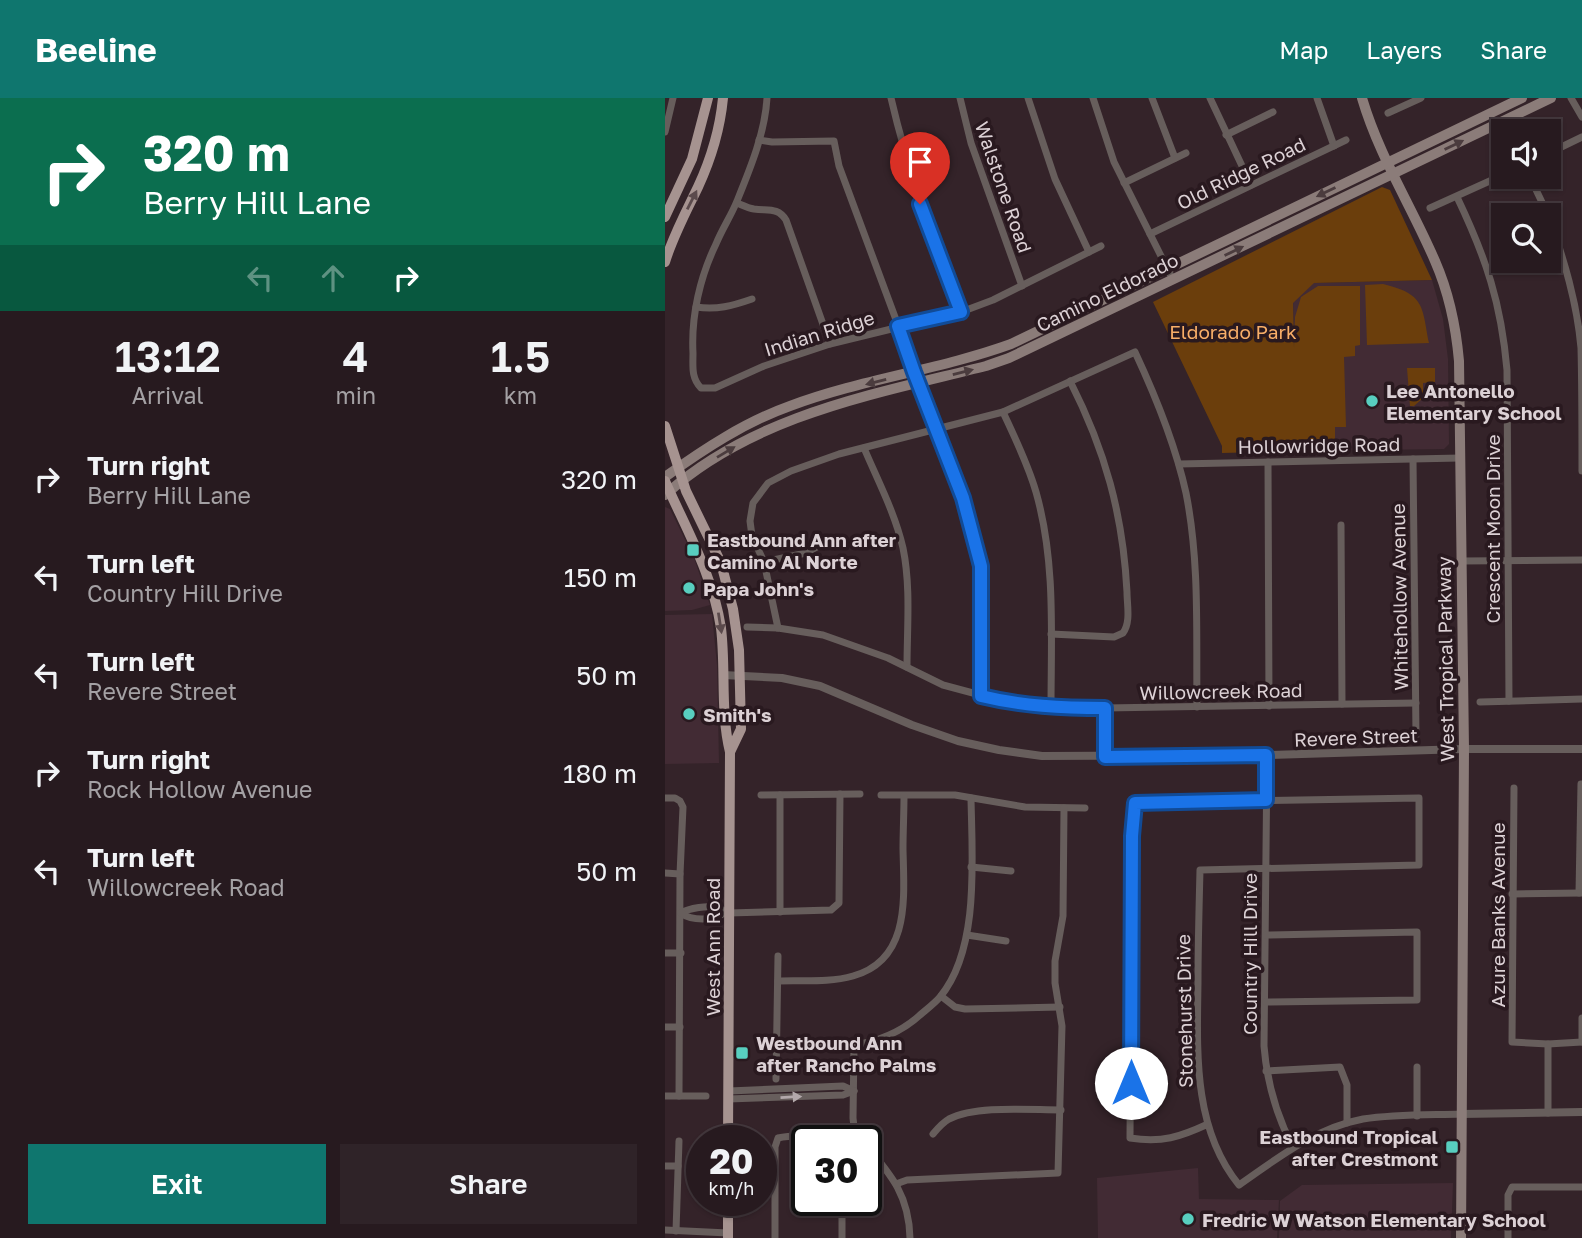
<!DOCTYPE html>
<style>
body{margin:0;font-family:"Golos Text",sans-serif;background:#2f2328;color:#f1f3f6;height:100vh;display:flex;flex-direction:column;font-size:26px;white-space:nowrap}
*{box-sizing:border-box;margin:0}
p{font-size:23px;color:#a4a1a4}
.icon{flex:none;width:38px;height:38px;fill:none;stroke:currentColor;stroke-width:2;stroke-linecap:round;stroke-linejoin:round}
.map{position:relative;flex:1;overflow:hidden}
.side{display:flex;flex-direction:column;background:#271a1f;width:665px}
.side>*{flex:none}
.hud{background:#0b6e4f;color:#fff;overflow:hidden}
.controls{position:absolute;left:826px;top:21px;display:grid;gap:14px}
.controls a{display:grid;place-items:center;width:70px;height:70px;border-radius:0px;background:#271a1f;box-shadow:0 2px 5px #0004,0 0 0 2px #43383d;font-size:35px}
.speed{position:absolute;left:21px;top:1027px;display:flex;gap:14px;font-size:35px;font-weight:700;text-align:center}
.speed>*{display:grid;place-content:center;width:91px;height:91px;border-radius:50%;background:#271a1f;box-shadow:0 2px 5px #0004,0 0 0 2px #43383d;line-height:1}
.speed small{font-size:18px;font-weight:400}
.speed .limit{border:4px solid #111;border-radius:10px;background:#fff;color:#111}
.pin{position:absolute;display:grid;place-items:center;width:60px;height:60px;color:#fff;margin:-72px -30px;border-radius:50% 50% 50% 0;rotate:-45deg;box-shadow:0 0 7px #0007}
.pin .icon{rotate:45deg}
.me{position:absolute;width:77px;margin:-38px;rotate:0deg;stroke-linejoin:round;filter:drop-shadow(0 0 5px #0008)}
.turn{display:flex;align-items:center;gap:24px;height:147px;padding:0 28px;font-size:32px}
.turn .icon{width:91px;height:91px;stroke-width:2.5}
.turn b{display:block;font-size:49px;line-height:60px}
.lanes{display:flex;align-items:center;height:66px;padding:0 28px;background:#0003;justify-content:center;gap:35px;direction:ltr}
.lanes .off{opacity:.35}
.eta{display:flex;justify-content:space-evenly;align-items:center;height:119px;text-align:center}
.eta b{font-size:42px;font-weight:600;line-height:49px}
.action{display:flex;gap:14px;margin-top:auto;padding:14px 28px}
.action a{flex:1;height:80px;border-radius:0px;background:#0f766e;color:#fff;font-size:28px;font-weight:600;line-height:80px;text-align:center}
.action a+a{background:#2f2328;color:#f1f3f6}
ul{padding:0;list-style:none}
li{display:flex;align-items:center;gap:21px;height:98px;padding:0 28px}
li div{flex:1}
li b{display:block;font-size:26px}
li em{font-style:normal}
header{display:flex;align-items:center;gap:42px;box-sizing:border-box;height:98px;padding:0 35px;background:#0f766e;color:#fff}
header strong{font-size:33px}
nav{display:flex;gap:38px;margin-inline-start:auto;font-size:24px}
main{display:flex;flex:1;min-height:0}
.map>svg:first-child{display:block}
</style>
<header>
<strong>Beeline</strong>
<nav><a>Map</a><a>Layers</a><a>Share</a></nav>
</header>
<main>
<section class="side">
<div class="hud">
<div class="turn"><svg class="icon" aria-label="right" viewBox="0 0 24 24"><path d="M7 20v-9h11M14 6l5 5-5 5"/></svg><div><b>320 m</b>Berry Hill Lane</div></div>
<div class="lanes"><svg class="icon off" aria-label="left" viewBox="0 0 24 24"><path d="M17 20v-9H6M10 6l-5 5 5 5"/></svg><svg class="icon off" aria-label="ahead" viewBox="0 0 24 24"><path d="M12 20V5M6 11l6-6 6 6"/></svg><svg class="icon" aria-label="right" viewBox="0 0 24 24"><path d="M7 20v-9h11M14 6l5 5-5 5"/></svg></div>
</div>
<div class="eta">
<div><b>13:12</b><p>Arrival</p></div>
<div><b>4</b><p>min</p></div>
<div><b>1.5</b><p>km</p></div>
</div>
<ul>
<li><svg class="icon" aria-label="right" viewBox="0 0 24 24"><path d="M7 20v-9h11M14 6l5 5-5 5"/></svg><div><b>Turn right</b><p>Berry Hill Lane</p></div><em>320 m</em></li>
<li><svg class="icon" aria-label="left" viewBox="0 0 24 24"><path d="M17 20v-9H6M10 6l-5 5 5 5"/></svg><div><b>Turn left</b><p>Country Hill Drive</p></div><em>150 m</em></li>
<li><svg class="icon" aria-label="left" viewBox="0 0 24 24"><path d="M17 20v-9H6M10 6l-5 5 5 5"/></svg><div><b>Turn left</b><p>Revere Street</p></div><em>50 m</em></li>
<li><svg class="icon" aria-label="right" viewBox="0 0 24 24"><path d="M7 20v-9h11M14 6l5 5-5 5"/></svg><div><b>Turn right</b><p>Rock Hollow Avenue</p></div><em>180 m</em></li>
<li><svg class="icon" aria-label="left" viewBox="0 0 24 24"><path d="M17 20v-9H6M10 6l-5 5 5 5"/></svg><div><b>Turn left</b><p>Willowcreek Road</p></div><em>50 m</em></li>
</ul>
<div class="action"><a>Exit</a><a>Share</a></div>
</section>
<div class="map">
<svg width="917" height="1140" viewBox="0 0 917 1140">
<rect width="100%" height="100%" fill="#342329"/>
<!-- built -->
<g fill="#422b34">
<polygon points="767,182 778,221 783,261 784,346 779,351 631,353 628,204 648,185"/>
<polygon points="0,409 5,411 29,460 45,507 27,512 0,513"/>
<polygon points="47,516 52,567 54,665 0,666 0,517"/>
<polygon points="533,1070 534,1101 614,1102 612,1140 433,1140 432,1080"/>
<polygon points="788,1085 786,1140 614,1140 615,1103 637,1087"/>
</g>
<!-- park -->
<g fill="#6b3e0c">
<polygon points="717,89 725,92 767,182 649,185 628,205 629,250 630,219 636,199 653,188 695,188 695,247 690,248 690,258 679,259 681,329 670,329 670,352 557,355 557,348 488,204"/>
<path d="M718,186C760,196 757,208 764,245L702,247L700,187Z"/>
<polygon points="742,270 770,270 770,284 758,285 758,300 749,308 745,308"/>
</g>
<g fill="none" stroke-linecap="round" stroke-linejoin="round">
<!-- minor -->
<g stroke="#675e5c" stroke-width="7">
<path d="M102,0C100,35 85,71 72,103C66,118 57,131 51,146C35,179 26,218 28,255C28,268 26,280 36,290H50L99,268L165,246L296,214L328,202L436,148"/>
<path d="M226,0C243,74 269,143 296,214"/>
<polyline points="295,0 306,45 357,188"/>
<polyline points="363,0 390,81 424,154"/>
<polyline points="428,0 449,64 508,182"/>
<polyline points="487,0 510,60"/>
<polyline points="545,0 586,87"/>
<polyline points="652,0 669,48"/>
<polyline points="906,0 917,19"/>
<polyline points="723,15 756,0"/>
<polyline points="0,34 8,0"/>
<polyline points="561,37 608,14"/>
<polyline points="94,42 107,44 169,43 174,68 306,424 316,468 316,598"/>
<polyline points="884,55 917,39"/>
<polyline points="865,79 883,117"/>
<polyline points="459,85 521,55"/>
<path d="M792,99C821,160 836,204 842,272L844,603"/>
<path d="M72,105C77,107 83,110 89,111C103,113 113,109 121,122L165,246"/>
<polyline points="765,110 838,77"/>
<path d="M884,119C899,162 912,204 916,250C917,290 917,332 917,373"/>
<polyline points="485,136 681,42"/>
<path d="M31,209C52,212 67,208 87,201"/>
<path d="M338,314C350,340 363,366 371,394C391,464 386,538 386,610"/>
<path d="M199,350C213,383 230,415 238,450C246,489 242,530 242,569"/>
<polyline points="748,361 751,637"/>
<polyline points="603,364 604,608"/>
<polyline points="514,366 795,360"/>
<polyline points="676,427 677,606"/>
<polyline points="796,463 917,462"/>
<polyline points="99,464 141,455 168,440"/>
<polyline points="82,529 113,530 158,537 223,560 278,587 349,606 386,610 440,610 751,605"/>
<path d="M113,530L99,464L87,438L85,423L88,405L103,385L126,373L174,356L338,314L470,254C491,299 510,345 521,395C535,465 531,538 532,609"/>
<path d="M386,536L449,539L458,535C466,524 462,507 462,494C458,416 440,352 405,283"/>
<polyline points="815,604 917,601"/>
<polyline points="440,610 440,659"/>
<path d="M602,657L599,948C602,985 611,1017 628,1049"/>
<polyline points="849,690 847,944 883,946 917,944"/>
<polyline points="96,697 195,696"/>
<polyline points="216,697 290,697 360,709 420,710"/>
<polyline points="0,700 10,700 15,703 18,709 15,776 14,998"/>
<polyline points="306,769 346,773"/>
<polyline points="0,775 15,776"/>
<polyline points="914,795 916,686"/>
<polyline points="847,796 916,795"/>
<polyline points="115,814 115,697"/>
<path d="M16,815C24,810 43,807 53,810C57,811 60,814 64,815L166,812L174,805L175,696"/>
<path d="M16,815C26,823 50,823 59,815"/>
<polyline points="302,837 341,843"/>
<polyline points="0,855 16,855"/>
<path d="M113,883C137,882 164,885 188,878C246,862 239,799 238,751C238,733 239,716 239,698"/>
<polyline points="276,898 290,909 300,911 395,909"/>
<polyline points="601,904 752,902 752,834 601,837"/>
<polyline points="0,929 15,929"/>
<polyline points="917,944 917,920"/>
<polyline points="883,946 883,1015"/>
<polyline points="189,947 188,1020 189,1029 198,1043"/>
<path d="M112,950C137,949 163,950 187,947C211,945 238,933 255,917C262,911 270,905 275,899C315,851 307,760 306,700"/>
<polyline points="601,973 675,969 682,987 682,1025"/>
<polyline points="111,981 113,858"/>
<polyline points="64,993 178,988 189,993"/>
<polyline points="0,998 41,998"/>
<polyline points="63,1001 178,997 189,993"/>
<polyline points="752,1018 752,969"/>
<path d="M543,1026C515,1039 497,1045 465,1040L467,738L470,705L754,700V767L535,772C534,810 533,848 533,885C532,954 528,1031 574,1087C613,1060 650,1030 698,1021C730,1016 764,1017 796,1016"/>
<path d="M268,1036C273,1030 277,1025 284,1021C312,1007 364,1012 396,1012"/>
<path d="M201,1047C227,1078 244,1098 245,1140"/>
<polyline points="0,1068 13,1068"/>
<polyline points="231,1086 242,1082 393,1075 397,928 390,885 390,863 398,818 399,710"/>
<polyline points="0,1132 63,1135"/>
<polyline points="11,1133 14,1043"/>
<path d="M110,1140V1049L113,1040C125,1037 165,1037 175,1043"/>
<polyline points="177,1140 177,1102"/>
<polyline points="843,1140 843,1097 847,1089 917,1089"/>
</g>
<!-- tertiary -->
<g stroke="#675e5c" stroke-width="8">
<polyline points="58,577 117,580 155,588 247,627 293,643 334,652 377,658 602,657 799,651 917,651"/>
<polyline points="796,1016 917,1014"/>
</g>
<!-- secondary -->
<g stroke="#8b7c79" stroke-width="10">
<path d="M697,0C714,58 747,109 770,163C784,195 791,229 794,263L799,651L796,1140"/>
<path d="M0,379C39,351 80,324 125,308C197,281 274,272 346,246L857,0"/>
<path d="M0,397C88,317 210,296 321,268L344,260L886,0"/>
</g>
<!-- primary -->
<g stroke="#a69390" stroke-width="10">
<polyline points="0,119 27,61 43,0"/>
<path d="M0,164C8,138 21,114 33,89C46,61 55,31 58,0"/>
<polyline points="0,328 21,393 56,465 68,511 74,552 76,631 65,654"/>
<path d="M0,383C21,431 48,477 56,530C61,571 55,613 65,654L63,1043"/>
<polyline points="63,1140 63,1102"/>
</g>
</g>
<!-- one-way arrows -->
<defs><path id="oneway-solid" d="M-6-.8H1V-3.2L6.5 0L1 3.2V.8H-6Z" transform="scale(1.75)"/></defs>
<g fill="#4b3c3e">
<use href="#oneway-solid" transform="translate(789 47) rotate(-26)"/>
<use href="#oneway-solid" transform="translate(661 94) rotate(154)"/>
<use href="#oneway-solid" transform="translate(569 153) rotate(-26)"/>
<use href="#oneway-solid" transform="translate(298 274) rotate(-14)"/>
<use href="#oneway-solid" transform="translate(211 284) rotate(166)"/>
<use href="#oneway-solid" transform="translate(61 354) rotate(-31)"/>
</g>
<g fill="#5b4a4c">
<use href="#oneway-solid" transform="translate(27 102) rotate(-63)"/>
<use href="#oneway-solid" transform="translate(55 525) rotate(81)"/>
</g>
<use fill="#b3a9ab" href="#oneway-solid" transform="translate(126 999) rotate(-3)"/>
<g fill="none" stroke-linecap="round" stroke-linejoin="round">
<defs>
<path id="route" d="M255,106L296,214L233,228L249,274L298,400L316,468V598C357,608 397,610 440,610V659L601,657V702L470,705L467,738L466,985"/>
</defs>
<!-- route casing -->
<use href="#route" stroke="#114b97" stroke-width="18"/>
<!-- route -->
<use href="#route" stroke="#1a73e8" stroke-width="12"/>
</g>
<!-- markers -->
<g fill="#58cebf" stroke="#29191f" stroke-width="2.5">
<circle cx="707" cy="303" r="7"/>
<rect x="21" y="445" width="14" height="14" rx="3.5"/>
<circle cx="24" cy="490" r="7"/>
<circle cx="24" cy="616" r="7"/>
<rect x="70" y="948" width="14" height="14" rx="3.5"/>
<rect x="780" y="1042" width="14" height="14" rx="3.5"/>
<circle cx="523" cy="1121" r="7"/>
</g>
<g text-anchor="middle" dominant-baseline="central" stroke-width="7" stroke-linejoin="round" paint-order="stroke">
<!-- street labels -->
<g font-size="19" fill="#dcd1d5" stroke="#29191f">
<text transform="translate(576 75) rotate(-26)">Old Ridge Road</text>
<text transform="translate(339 89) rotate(71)">Walstone Road</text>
<text transform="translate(442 194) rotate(-26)">Camino Eldorado</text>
<text transform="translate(154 235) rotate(-17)">Indian Ridge</text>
<text transform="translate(654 347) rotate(-1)">Hollowridge Road</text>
<text transform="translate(827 431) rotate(-90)">Crescent Moon Drive</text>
<text transform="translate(734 499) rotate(-91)">Whitehollow Avenue</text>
<text transform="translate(780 561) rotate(-91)">West Tropical Parkway</text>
<text transform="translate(556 593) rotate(-1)">Willowcreek Road</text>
<text transform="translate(691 639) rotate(-2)">Revere Street</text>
<text transform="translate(832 817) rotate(-90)">Azure Banks Avenue</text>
<text transform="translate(47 849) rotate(-90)">West Ann Road</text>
<text transform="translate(584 856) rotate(-90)">Country Hill Drive</text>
<text transform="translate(519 913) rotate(-91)">Stonehurst Drive</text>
</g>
<!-- park labels -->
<g font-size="19" fill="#f8ae68" stroke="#29191f">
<text x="568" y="233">Eldorado Park</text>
</g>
<!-- poi labels -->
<g font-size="19" font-weight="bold" fill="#dcd1d5" stroke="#29191f" text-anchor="start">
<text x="721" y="292">Lee Antonello<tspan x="721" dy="22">Elementary School</tspan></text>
<text x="42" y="441">Eastbound Ann after<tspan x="42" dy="22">Camino Al Norte</tspan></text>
<text x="38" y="490">Papa John's</text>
<text x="38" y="616">Smith's</text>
<text x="91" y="944">Westbound Ann<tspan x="91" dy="22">after Rancho Palms</tspan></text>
<text x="773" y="1038" text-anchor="end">Eastbound Tropical<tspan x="773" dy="22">after Crestmont</tspan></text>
<text x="537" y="1121">Fredric W Watson Elementary School</text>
</g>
</g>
</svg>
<div class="controls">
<a><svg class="icon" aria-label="sound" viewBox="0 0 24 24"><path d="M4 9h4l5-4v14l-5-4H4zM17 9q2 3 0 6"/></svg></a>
<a><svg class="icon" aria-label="search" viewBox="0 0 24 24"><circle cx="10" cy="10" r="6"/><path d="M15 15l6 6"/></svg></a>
</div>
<div class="speed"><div>20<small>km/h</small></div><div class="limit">30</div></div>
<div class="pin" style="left:255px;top:106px;background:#d93025"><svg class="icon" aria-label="arrive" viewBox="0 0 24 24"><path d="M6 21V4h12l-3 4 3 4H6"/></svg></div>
<svg class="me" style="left:466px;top:985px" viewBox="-20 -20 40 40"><circle r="19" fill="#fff"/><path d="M0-13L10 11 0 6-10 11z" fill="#1a73e8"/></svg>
</div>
</main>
